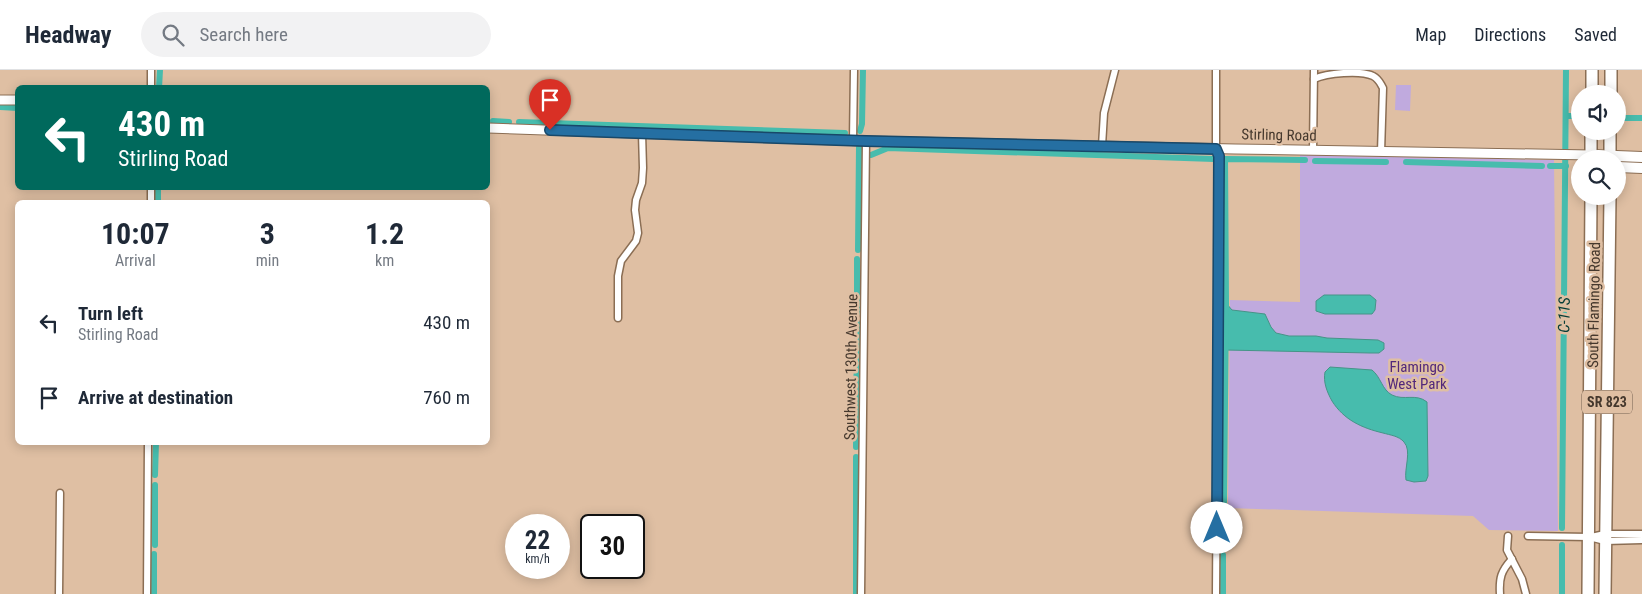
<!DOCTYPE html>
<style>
body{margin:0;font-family:"Roboto Condensed",sans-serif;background:#f2f2f3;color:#1f2937;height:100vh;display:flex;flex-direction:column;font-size:19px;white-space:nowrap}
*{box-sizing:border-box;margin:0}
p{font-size:16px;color:#747a83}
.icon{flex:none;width:28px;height:28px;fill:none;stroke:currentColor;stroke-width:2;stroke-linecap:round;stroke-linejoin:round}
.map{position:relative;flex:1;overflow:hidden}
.side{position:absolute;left:15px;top:130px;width:475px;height:245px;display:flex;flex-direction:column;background:#fff;border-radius:8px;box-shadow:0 2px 12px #0003}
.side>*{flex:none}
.hud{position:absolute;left:15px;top:15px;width:475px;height:105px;border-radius:8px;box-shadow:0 2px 12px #0003;background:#00695c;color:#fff;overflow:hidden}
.fabs{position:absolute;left:1571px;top:15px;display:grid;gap:10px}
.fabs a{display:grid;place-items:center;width:55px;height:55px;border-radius:50%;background:#fff;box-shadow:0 2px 12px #0003;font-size:25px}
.speed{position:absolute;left:505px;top:444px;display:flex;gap:10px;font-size:25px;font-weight:700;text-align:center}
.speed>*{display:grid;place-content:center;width:65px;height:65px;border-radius:50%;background:#fff;box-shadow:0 2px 12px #0003;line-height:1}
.speed small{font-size:12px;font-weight:400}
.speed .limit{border:2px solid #111;border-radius:8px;background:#fff;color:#111}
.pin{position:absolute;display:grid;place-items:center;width:42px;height:42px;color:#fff;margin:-51px -21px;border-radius:50% 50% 50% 0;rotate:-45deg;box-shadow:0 0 5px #0007}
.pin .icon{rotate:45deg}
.me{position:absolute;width:55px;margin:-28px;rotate:0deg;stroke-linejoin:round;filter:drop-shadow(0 0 4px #0008)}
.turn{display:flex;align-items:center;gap:18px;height:105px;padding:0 20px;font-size:22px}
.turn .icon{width:65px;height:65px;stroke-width:2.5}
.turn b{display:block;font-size:35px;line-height:42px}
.eta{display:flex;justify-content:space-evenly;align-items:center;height:85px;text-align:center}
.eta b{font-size:30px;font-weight:700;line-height:35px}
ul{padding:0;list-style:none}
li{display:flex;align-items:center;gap:15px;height:75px;padding:0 20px}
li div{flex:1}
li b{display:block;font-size:19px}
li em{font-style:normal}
header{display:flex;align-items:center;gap:30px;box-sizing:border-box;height:70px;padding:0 25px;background:#fff;border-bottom:1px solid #e0e1e3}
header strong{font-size:24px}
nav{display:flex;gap:28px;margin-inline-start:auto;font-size:18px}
.search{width:350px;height:45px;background:#f2f2f3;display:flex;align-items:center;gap:12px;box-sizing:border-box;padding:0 18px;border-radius:28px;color:#747a83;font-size:19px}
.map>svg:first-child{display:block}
</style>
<header>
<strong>Headway</strong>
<div class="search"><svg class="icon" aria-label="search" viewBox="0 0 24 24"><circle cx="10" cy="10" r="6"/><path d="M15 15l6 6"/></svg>Search here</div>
<nav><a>Map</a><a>Directions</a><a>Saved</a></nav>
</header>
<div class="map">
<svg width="1642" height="524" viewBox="0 0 1642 524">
<rect width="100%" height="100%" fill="#dfbfa3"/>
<!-- green -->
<g fill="#c0aade">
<polygon points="1396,15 1411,15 1410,41 1395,40"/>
<polygon points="1300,85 1554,90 1558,461 1489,460 1473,446 1228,438 1230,230 1300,232"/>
</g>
<!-- water -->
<g fill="#47bcad" stroke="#469487">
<polygon points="1324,225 1370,225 1376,230 1375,240 1372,244 1325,244 1316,241 1316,231"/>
<polygon points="1226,233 1232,240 1265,244 1271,257 1276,263 1289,266 1316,266 1327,268 1378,270 1384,273 1384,279 1379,283 1370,283 1225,280"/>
<path d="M1330,297L1372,300C1381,307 1382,320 1392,325C1404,331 1416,323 1427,332L1428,406L1426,411L1414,412L1406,410C1404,398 1412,381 1404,372C1399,366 1390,365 1383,363C1362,358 1344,350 1332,331C1327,322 1323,312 1325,302Z"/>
</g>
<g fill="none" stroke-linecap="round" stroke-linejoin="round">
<!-- canal -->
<g stroke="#47bcad" stroke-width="6">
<polyline points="159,18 160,0"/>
<polyline points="0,37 18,38"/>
<polyline points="1566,46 1579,46"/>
<polyline points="1623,48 1642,48"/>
<polyline points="493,51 509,52"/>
<polyline points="519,52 845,63"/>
<polyline points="860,61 862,54 863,0"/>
<polyline points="871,85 888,78 1214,89"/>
<polyline points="1315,91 1386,92"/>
<polyline points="1406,92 1542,96"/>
<polyline points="1550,96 1566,96"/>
<polyline points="158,132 158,118"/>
<polyline points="858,180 859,77"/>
<polyline points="857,243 857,189"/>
<polyline points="856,377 857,253"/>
<polyline points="155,405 156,372"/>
<polyline points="1224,432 1226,233 1225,89 1305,90"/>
<polyline points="1562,458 1566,0"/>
<polyline points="155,475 155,415"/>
<polyline points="1223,475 1224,442"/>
<polyline points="154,524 154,484"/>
<polyline points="856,524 856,387"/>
<polyline points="1223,524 1223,485"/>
<polyline points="1562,524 1562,475"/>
</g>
<defs>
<g id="street">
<path d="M1314,9C1327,3 1360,0 1373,6C1379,9 1380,13 1383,18L1381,82"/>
<polyline points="151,18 151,0"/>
<polyline points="853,70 854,0"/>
<polyline points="1102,76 1104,43 1115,0"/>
<polyline points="1313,80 1314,0"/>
<polyline points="151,132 151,118"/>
<polyline points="618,248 618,206 621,191 636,171 638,163 635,140 636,130 642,113 643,98 642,63"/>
<polyline points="1508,466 1507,480 1522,509 1526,524"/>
<polyline points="1528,466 1589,467 1605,471 1642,470"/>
<polyline points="1591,467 1605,464 1642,464"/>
<polyline points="59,524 60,423"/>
<polyline points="147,524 148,372"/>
<polyline points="861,524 866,71"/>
<polyline points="1216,524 1219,86 1216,79 1216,0"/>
<path d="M1500,524C1499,508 1501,501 1512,489"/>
</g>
<g id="secondary">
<polyline points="0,30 18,30"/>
<polyline points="488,58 866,71 1235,79 1591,85"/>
</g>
<g id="primary">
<polyline points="1591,85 1642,87"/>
<polyline points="1618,97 1642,98"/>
</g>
<g id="highway">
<polyline points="1592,24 1592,0"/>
<polyline points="1611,24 1611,0"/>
<polyline points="1591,89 1591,61"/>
<polyline points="1610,89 1610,61"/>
<polyline points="1588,524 1591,126"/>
<polyline points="1605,524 1610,126"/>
</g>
</defs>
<!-- street casing -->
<use href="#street" stroke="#8b6e54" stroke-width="9"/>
<!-- secondary casing -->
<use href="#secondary" stroke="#8b6e54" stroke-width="11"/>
<!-- primary casing -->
<use href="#primary" stroke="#8b6e54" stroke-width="12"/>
<!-- highway casing -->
<use href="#highway" stroke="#8b6e54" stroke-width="14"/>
<!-- street -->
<use href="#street" stroke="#fff" stroke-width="6"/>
<!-- secondary -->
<use href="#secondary" stroke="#fff" stroke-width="9"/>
<!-- primary -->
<use href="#primary" stroke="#fff" stroke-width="10"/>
<!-- highway -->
<use href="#highway" stroke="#fff" stroke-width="11"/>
</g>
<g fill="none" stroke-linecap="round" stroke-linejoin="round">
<defs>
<polyline id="route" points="550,60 866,71 1216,79 1219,86 1217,458"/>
</defs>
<!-- route casing -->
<use href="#route" stroke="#184869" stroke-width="12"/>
<!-- route -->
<use href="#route" stroke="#256fa2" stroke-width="9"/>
</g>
<g text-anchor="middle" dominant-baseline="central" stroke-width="5" stroke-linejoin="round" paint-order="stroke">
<!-- shield labels -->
<rect fill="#dfbfa3" stroke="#736050" stroke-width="1" x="1582" y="320.5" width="50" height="23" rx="4"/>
<g font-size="14" font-weight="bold" fill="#45382d">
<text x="1607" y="332">SR 823</text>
</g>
<!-- street labels -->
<g font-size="15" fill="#45382d" stroke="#dfbfa3">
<text transform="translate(1279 65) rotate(1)">Stirling Road</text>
<text transform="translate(1594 235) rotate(-89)">South Flamingo Road</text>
<text transform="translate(851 297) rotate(-89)">Southwest 130th Avenue</text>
</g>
<!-- park labels -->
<g font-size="15" fill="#52287b" stroke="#dfbfa3">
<text x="1417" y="297">Flamingo<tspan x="1417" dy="17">West Park</tspan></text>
</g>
<!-- water labels -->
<g font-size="16" font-style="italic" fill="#063d37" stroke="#dfbfa3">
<text transform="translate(1564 245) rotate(-89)">C-11S</text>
</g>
</g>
</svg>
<div class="fabs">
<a><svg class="icon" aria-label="sound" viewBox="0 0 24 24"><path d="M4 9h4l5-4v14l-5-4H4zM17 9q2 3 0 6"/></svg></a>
<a><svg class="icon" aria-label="search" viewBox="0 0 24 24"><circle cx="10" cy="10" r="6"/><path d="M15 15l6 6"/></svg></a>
</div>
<div class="speed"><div>22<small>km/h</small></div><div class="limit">30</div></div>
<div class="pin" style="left:550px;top:60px;background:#d93025"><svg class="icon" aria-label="arrive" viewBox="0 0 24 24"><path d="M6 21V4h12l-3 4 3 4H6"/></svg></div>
<svg class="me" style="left:1217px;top:458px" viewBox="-20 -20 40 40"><circle r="19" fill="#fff"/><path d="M0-13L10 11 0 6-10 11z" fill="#256fa2"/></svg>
<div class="hud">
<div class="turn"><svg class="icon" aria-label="left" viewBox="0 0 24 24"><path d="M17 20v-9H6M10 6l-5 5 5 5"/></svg><div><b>430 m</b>Stirling Road</div></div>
</div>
<section class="side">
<div class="eta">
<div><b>10:07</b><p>Arrival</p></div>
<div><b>3</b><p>min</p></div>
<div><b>1.2</b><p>km</p></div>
</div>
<ul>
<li><svg class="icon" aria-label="left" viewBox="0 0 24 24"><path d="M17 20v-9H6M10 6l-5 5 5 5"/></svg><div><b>Turn left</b><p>Stirling Road</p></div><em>430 m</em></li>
<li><svg class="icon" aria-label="arrive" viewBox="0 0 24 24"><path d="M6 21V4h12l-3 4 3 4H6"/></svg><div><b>Arrive at destination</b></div><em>760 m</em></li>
</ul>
</section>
</div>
